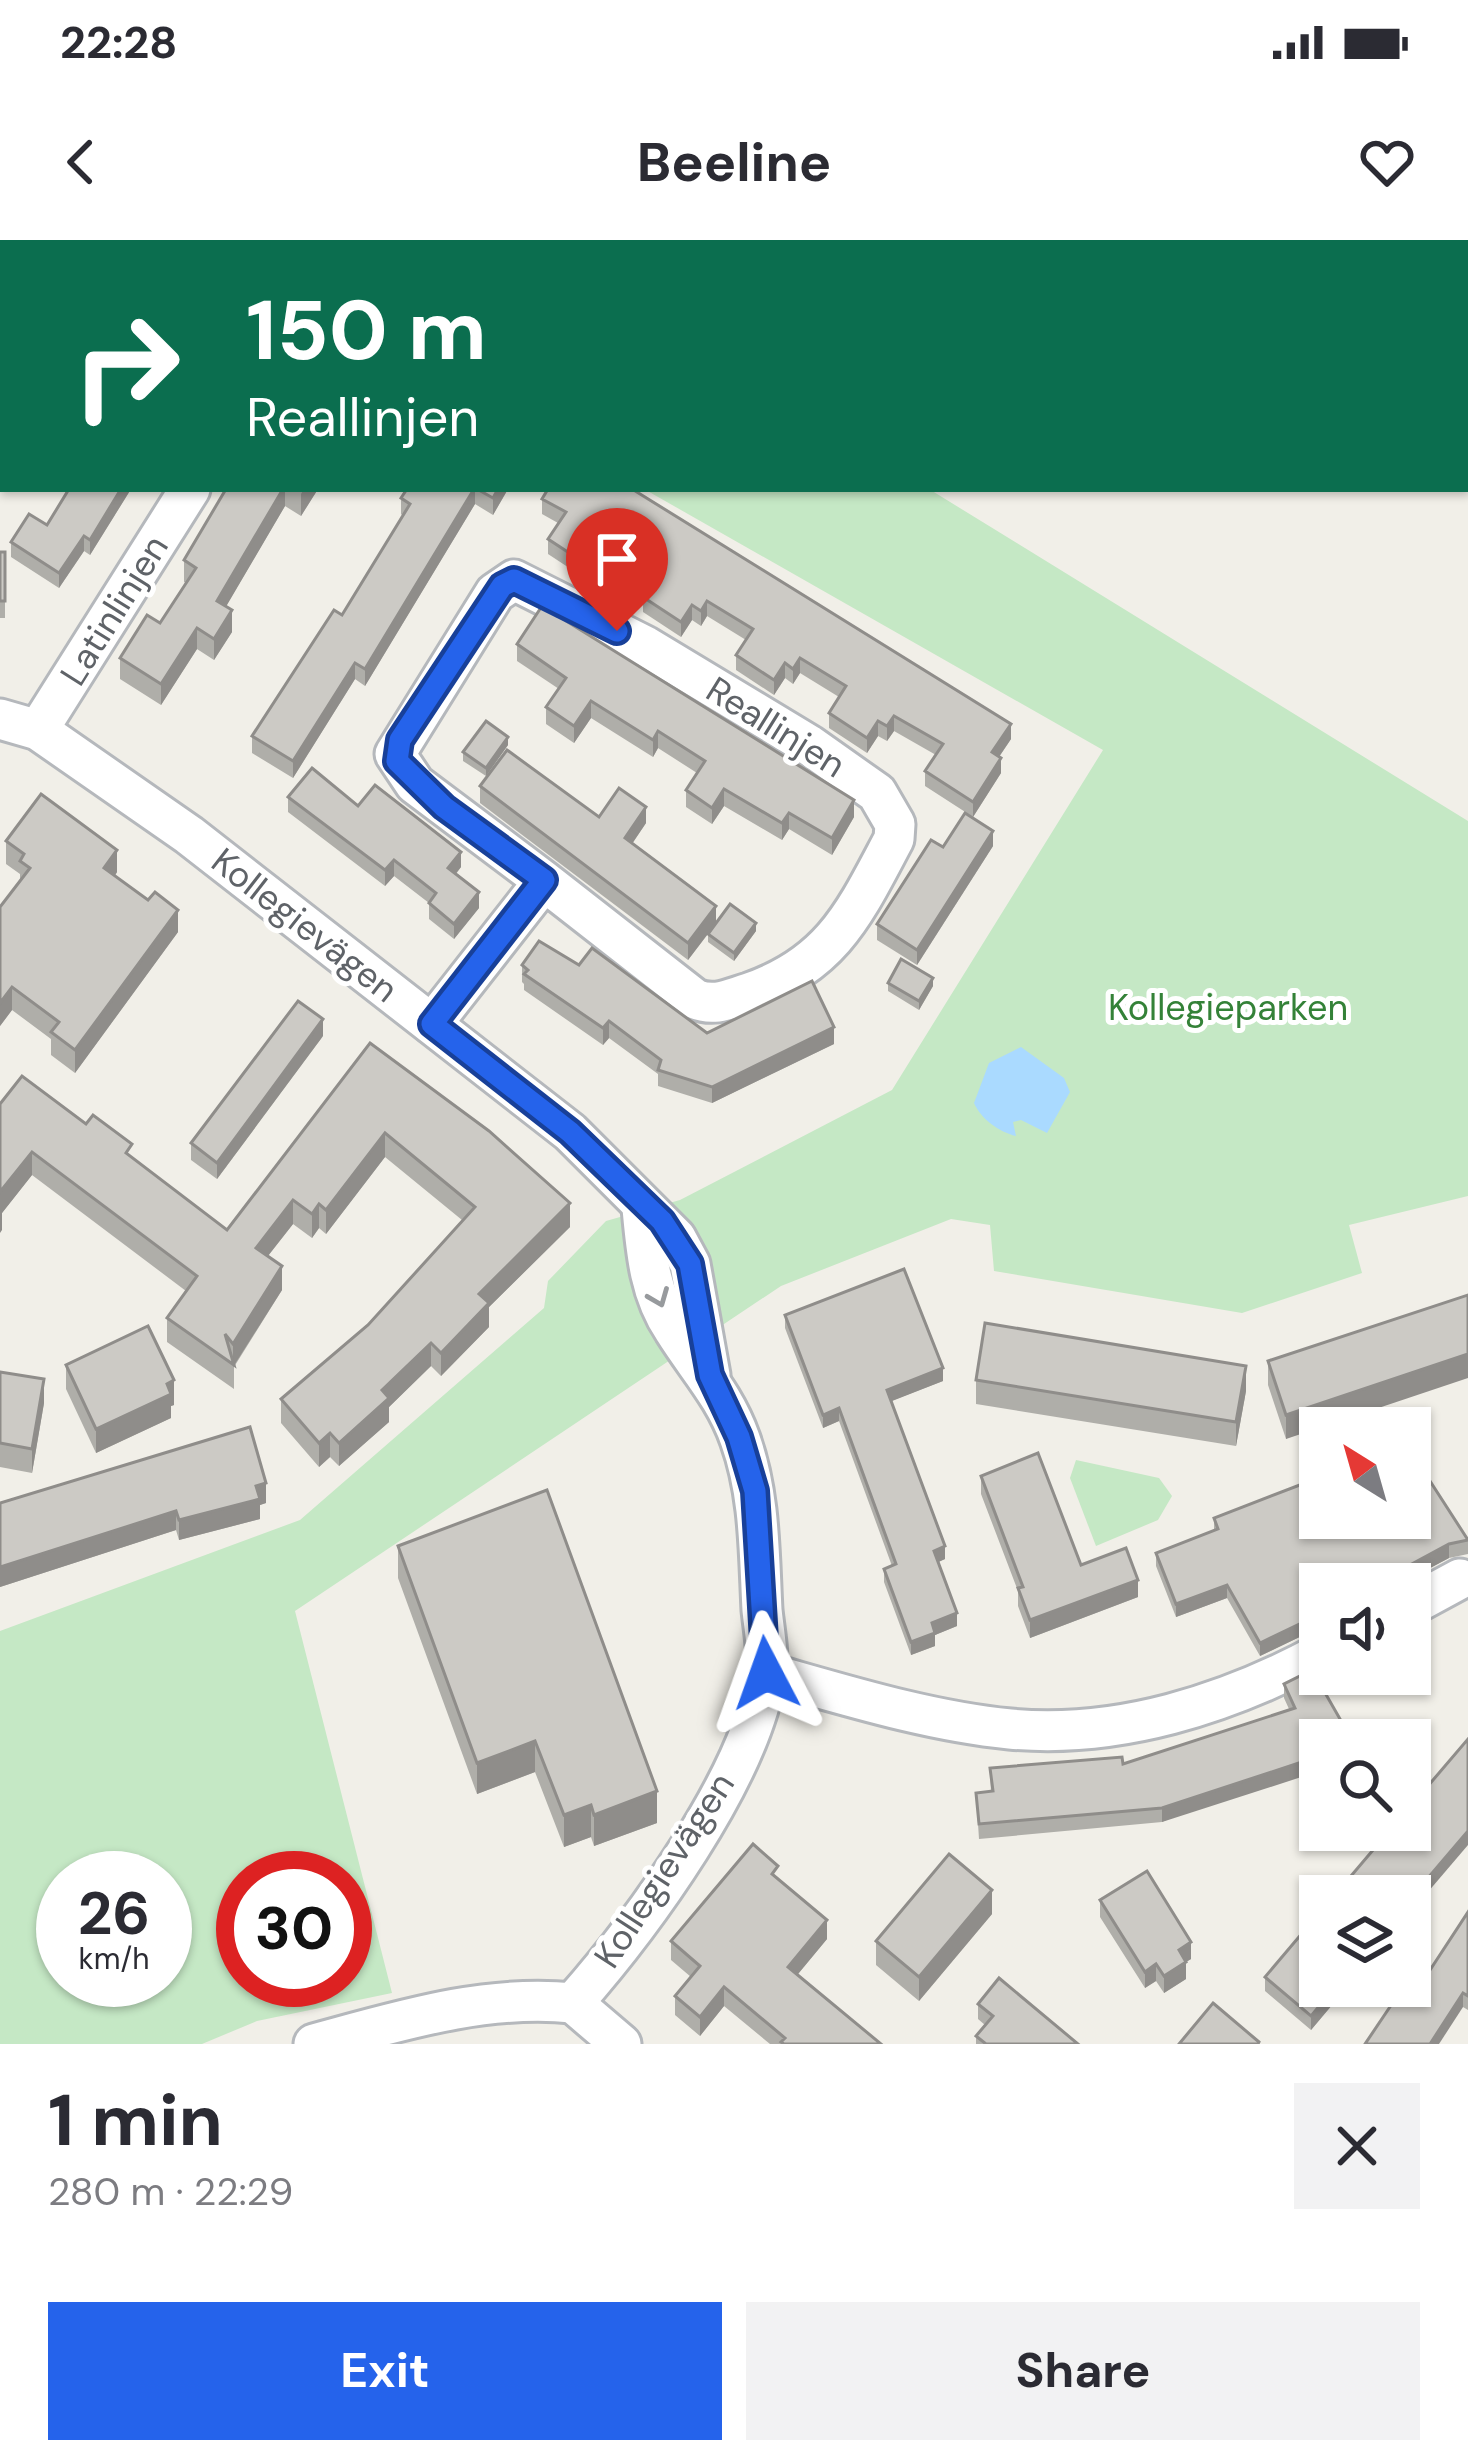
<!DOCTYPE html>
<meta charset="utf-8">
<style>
body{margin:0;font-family:"DM Sans",sans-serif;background:#f2f2f3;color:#2b2b33;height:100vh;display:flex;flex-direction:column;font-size:45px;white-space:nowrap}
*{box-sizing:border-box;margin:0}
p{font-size:39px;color:#7c7c81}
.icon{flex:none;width:66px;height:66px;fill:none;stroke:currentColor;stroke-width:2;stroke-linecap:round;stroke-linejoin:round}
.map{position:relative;height:1804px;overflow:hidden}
.drawer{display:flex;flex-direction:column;background:#fff;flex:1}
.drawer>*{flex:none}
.banner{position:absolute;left:0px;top:0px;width:1470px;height:252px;box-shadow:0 3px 9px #0004;background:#0b6e4f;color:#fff;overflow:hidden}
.needle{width:78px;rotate:323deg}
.tools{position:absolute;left:1299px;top:1167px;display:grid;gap:24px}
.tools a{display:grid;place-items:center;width:132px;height:132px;border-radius:0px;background:#fff;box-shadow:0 3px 9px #0004;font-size:60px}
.speed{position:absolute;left:36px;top:1611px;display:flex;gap:24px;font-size:60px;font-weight:700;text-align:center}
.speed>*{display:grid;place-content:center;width:156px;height:156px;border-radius:50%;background:#fff;box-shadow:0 3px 9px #0004;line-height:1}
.speed small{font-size:30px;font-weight:400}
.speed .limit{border:18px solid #d22;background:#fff;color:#111}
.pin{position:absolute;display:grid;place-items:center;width:102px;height:102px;color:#fff;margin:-123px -51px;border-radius:50% 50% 50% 0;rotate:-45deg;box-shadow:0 0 12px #0007}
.pin .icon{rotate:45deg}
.me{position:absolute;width:132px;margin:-66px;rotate:356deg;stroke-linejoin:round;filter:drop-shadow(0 0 9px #0008)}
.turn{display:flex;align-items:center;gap:42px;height:252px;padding:0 48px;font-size:54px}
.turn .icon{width:156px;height:156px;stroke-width:2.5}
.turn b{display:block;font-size:84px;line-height:102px}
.round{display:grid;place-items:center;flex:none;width:126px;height:126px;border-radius:0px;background:#f2f2f3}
.head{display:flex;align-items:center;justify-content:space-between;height:204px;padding:0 48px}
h1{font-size:72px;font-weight:700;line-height:90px}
.primary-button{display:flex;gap:24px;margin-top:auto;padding:24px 48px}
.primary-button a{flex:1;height:138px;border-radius:0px;background:#2563eb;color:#fff;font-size:48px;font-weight:700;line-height:138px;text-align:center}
.primary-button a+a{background:#f2f2f3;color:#2b2b33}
.status{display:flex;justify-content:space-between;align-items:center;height:84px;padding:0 60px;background:#fff;direction:ltr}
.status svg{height:33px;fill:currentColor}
header{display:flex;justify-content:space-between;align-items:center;height:156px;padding:0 48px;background:#fff;font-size:54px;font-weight:700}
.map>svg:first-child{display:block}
</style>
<div class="status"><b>22:28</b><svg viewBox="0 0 49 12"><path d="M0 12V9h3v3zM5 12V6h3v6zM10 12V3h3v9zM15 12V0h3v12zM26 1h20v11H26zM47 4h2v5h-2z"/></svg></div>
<header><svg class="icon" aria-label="back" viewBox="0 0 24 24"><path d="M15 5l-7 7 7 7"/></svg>Beeline<svg class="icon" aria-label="heart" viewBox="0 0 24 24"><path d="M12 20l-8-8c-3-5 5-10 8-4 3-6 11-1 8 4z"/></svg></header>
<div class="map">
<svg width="1468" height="1804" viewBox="0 0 1468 1804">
<rect width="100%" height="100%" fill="#f1efe8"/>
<!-- green -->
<g fill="#c5e8c5" fill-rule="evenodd">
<path d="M644,249H929L1468,581V956L1349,985L1362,1033L1242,1073L994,1031L990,985L951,979L781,1046L295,1371L392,1753L257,1781L202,1804H0V1391L300,1280L544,1068L548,1041L606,981L680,960L892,850L1103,510ZM63,1638H165V1740H63ZM243,1638H345V1740H243Z"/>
<polygon points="1076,1220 1159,1238 1172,1256 1158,1280 1096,1306 1070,1238"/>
</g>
<!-- water -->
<path fill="#aadaff" d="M1021,807L1064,838L1070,852L1047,893L1021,880L1013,882L1016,896C999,892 981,879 974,863L989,823Z"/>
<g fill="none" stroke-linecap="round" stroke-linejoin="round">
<defs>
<g id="street">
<polyline points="0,95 3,94"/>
<polyline points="0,479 38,490 189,595 570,892 676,998 690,1024 710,1135"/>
<polyline points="38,490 190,249"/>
<path d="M432,784L544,641L415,544L395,514L495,353L514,340L645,406L809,505L877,553L895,584L894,599C855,672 833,724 749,753C729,759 715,767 695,759L544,641"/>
<polyline points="1410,1366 1460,1339"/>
<path d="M767,1433C845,1455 928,1481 1010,1489C1118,1499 1227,1464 1320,1414"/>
<path d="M573,1763C641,1686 751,1537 766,1434C769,1414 764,1390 762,1370C759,1312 760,1254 740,1199C725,1156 697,1127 674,1090C649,1053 646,1011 642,968"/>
<polyline points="573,1763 621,1804"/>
<path d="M314,1804C399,1781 485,1754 573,1763"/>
</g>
</defs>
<!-- street casing -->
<use href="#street" stroke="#b5b8bc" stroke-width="45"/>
<!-- street -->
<use href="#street" stroke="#fff" stroke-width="39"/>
</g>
<!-- wall -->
<g fill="#afaea9">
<polygon points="48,0 243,0 248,3 48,3"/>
<polygon points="0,122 3,122 3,189 0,190"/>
<polygon points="131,249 90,315 84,311 59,348 11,317 11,302 47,285"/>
<polygon points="226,249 318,249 301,276 285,266 226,366 232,392 214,420 197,409 161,465 120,439 120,418 160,383 186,343 184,342 184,320"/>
<polygon points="407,249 508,249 493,275 475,264 365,446 355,439 293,538 252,513 252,496 342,375 403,276 401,274 401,258"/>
<polygon points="542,259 1011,499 999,517 1001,533 973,577 925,546 925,531 936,515 894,491 887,501 878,496 867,513 829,488 829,473 839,457 800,433 793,444 785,438 774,455 736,430 736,415 746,400 707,376 701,386 692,380 681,397 643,372 643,357 653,341 613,318 606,328 597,322 586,339 548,314 548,299 558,283 542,274"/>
<rect x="0" y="312" width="5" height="66"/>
<polygon points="517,404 854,577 832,615 789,589 782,600 724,566 712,584 686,567 686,550 697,533 658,508 653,517 591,478 574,503 546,484 546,467 559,449 517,421"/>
<polygon points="508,505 486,536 463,521 463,512"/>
<polygon points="480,546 599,577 646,583 632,604 716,682 756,691 734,721 708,702 708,694 688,720 480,563"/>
<polygon points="288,557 358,566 461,627 456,634 479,668 454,699 429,679 429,663 394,636 385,646 288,572"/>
<polygon points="6,601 117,632 115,636 178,692 75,833 51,815 51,799 12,770 0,786 20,641 20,634 6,624"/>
<polygon points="993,606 917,725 877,700 877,684 943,607"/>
<polygon points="522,725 579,725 707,793 834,804 712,863 658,846 658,834 609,798 603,805 524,750 524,744 522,742"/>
<polygon points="888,743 933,746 919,770 888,751"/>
<polygon points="323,796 217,939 191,920 191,903"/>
<polygon points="370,803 570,987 489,1067 489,1087 441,1136 431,1126 389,1167 389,1182 339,1226 330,1217 319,1227 281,1183 281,1159 368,1085 462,980 385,917 326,994 319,988 312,998 293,984 268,1016 282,1050 234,1127 234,1149 167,1102 167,1078 186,1051 32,935 2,973 2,990 0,864 132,918 227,990"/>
<polygon points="1468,1055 1286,1199 1268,1145 1268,1121"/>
<polygon points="785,1075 943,1141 891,1161 945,1319 938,1322 957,1386 935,1395 935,1406 911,1415 884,1342 884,1329 892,1326 839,1181 823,1188 785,1088"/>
<polygon points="66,1125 174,1165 171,1166 171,1178 96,1213 66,1149"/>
<polygon points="0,1132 44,1163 32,1233 0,1227"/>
<polygon points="976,1140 1246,1151 1236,1206 976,1164"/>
<polygon points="981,1236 1081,1325 1138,1357 1030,1398 1018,1366 1018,1351 981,1254"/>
<polygon points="1309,1253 1468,1300 1468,1314 1449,1318 1400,1344 1320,1344 1320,1392 1310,1392 1260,1416 1227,1358 1176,1377 1156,1326 1156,1313 1214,1290 1214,1278"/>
<polygon points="0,1263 266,1263 260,1265 260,1279 179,1300 176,1290 0,1347"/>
<polygon points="398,1306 657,1583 594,1606 591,1597 564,1607 535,1532 477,1554 398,1338"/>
<polygon points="1284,1444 1352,1500 1162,1582 979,1599 976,1553 991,1552 990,1528 1123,1524 1289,1469 1284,1458"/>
<polygon points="778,1640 827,1699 798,1734 881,1804 770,1804 724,1766 700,1796 675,1775 675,1756 691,1737 671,1720 671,1701"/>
<polygon points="1100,1660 1191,1719 1186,1722 1186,1739 1164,1753 1156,1741 1145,1748 1100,1677"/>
<polygon points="1468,1672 1468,1770 1463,1767 1413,1756"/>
<polygon points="992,1674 919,1761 876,1725 876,1701"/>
<polygon points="1265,1737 1320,1746 1348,1746 1311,1790 1265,1751"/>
<polygon points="978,1764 1078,1804 976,1804 976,1796 985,1785 978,1779"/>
</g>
<!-- shaded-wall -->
<g fill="#8f8d8a">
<polygon points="121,249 131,249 90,315 90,300"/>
<polygon points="283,249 285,249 285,266 217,382 217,361"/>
<polygon points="304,249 318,249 301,276 301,254"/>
<polygon points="475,249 475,264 365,446 365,429"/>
<polygon points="498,249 508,249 493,275 493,258"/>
<polygon points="84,296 84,311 59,348 59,333"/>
<polygon points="613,303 613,318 606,328 606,313"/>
<polygon points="597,307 597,322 586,339 586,324"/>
<polygon points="707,361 707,376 701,386 701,371"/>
<polygon points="692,365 692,380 681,397 681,382"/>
<polygon points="232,370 232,392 214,420 214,399"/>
<polygon points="197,388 197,409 161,465 161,444"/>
<polygon points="800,418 800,433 793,444 793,429"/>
<polygon points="355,423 355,439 293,538 293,521"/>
<polygon points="785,423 785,438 774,455 774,440"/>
<polygon points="591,461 591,478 574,503 574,486"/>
<polygon points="894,476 894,491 887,501 887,486"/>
<polygon points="878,481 878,496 867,513 867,498"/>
<polygon points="1011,484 1011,499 992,527 992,512"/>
<polygon points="658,491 658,508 653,517 653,500"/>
<polygon points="508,497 508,505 486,536 486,528"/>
<polygon points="1001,518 1001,533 973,577 973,562"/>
<polygon points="724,549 724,566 712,584 712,568"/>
<polygon points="854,560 854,577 832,615 832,598"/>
<polygon points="646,567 646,583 625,614 625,598"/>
<polygon points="789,573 789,589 782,600 782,583"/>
<polygon points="993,591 993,606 917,725 917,710"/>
<polygon points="117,610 117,632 104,651 104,628"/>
<polygon points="461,612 461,627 448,643 448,628"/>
<polygon points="394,620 394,636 385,646 385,630"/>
<polygon points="479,652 479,668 454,699 454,684"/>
<polygon points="716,666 716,683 688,720 688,703"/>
<polygon points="178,670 178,692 75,833 75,810"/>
<polygon points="756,683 756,691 734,721 734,713"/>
<polygon points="933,738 933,746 919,770 919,761"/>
<polygon points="12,747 12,770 0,786 0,763"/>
<polygon points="323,779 323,796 217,939 217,923"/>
<polygon points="609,781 609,798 603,805 603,788"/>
<polygon points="834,787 834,804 712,863 712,847"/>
<polygon points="385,893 385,917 326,994 326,970"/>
<polygon points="32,912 32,935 2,973 2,990 0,993 0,952"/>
<polygon points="293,960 293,984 256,1031 256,1008"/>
<polygon points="570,963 570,987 489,1067 489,1087 441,1136 441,1113 479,1054"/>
<polygon points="319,964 319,988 312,998 312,974"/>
<polygon points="282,1026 282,1050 233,1127 233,1104"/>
<polygon points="431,1103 431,1126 389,1167 389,1182 339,1226 339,1203 382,1150"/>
<polygon points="1468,1114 1468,1138 1286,1199 1286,1175"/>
<polygon points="1246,1126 1246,1151 1236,1206 1236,1182"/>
<polygon points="943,1128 943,1141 887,1163 887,1150"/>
<polygon points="44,1139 44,1163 32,1233 32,1209"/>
<polygon points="174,1140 174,1165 171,1166 171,1178 96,1213 96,1189"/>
<polygon points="839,1168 839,1181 823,1188 823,1175"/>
<polygon points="330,1193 330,1217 319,1227 319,1203"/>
<polygon points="266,1243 266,1263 260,1265 260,1279 179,1300 179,1280"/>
<polygon points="176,1271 176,1290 0,1347 0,1327"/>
<polygon points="1449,1304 1449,1318 1400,1344 1389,1344 1399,1331"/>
<polygon points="945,1306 945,1319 934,1324 934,1311"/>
<polygon points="1138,1340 1138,1357 1030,1398 1030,1380"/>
<polygon points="1227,1345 1227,1358 1176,1377 1176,1364"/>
<polygon points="957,1373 957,1386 935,1395 935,1406 911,1415 911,1402 932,1383"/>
<polygon points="1310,1379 1310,1392 1260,1416 1260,1403"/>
<polygon points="535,1501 535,1532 477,1554 477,1523"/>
<polygon points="1320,1516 1320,1531 1162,1582 1162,1568"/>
<polygon points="657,1551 657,1583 594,1606 594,1575"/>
<polygon points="591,1565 591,1597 564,1607 564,1575"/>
<polygon points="1468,1591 1468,1605 1410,1673 1410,1659"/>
<polygon points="992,1650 992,1674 919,1761 919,1737"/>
<polygon points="827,1680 827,1699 788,1746 788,1727"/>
<polygon points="1191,1702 1191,1719 1181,1725 1186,1722 1186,1739 1164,1753 1164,1736 1179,1710"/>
<polygon points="1156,1724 1156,1741 1145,1748 1145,1732"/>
<polygon points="1336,1746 1348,1746 1311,1790 1311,1776"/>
<polygon points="724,1747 724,1766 700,1796 700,1777"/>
<polygon points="1463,1753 1463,1767 1439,1804 1430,1804"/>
</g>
<!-- building -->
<g fill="#cccac5" stroke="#8f8d8a" stroke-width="3">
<polygon points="57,0 119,0 117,3 62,3"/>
<polygon points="144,0 243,0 248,3 149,3"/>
<rect x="0" y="122" width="3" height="51"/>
<polygon points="69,249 121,249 90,300 84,296 59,333 11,302 29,274 47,285"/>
<polygon points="226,249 283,249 217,361 232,370 214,399 197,388 161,444 120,418 147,375 160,383 196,328 184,320"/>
<polygon points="407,249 474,249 365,429 355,423 293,521 252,496 334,370 342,375 410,264 401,258"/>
<polygon points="477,249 498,249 493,258"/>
<polygon points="548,249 632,249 1011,484 992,512 1001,518 973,562 925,531 943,504 894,476 887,486 878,481 867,498 829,473 846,446 800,418 793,429 785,423 774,440 736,415 753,389 707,361 701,371 692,365 681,382 643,357 661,330 613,303 606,313 597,307 586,324 548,299 566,272 542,259"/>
<rect x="0" y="312" width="5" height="49"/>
<polygon points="542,366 854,560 832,598 789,573 782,583 724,549 712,568 686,550 705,521 658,491 653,500 591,461 574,486 546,467 566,438 517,404"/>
<polygon points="486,481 508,497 486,528 463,512"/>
<polygon points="507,510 599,577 619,548 646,567 625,598 716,666 688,703 480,546"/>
<polygon points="312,528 358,566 375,545 461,612 448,628 479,652 454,684 429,663 436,653 394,620 385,630 288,557"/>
<polygon points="41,554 117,610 104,628 148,660 155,652 178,670 75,810 51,792 59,782 12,747 0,763 0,667 30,628 20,621 24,614 6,601"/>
<polygon points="965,573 993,591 917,710 877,684 931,600 943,607"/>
<polygon points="730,664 756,683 734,713 708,694"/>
<polygon points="539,701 579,725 592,708 707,793 812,741 834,787 712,847 658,830 661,820 609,781 603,788 524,734 528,730 522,725"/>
<polygon points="901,719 933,738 919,761 888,743"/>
<polygon points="298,761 323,779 217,923 191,903"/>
<polygon points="370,803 489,891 570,963 479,1054 489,1063 441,1113 431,1103 382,1150 389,1158 339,1203 330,1193 319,1203 281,1159 368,1085 475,967 385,893 326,970 319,964 312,974 293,960 256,1008 282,1026 233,1104 225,1094 234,1125 167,1078 197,1036 32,912 0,952 0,864 22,836 86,884 93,875 132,904 126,913 227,990"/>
<polygon points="904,1029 943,1128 887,1150 945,1306 934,1311 957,1373 932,1383 935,1393 911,1402 884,1329 896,1324 839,1168 823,1175 785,1075"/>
<polygon points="1468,1055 1468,1114 1286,1175 1268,1121"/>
<polygon points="985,1083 1246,1126 1236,1182 976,1140"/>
<polygon points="148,1086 174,1140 167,1144 171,1154 96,1189 66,1125"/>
<polygon points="0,1132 44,1139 32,1209 0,1203"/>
<polygon points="250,1187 266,1243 256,1246 260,1259 179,1280 176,1271 0,1327 0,1263"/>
<polygon points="1410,1210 1468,1300 1449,1304 1399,1331 1389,1344 1320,1344 1320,1379 1310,1379 1260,1403 1227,1345 1176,1364 1156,1313 1218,1289 1214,1278 1305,1243 1309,1253 1320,1246 1320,1278 1410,1278"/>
<polygon points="1038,1213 1081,1325 1126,1308 1138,1340 1030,1380 1018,1348 1023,1347 981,1236"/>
<polygon points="547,1250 657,1551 594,1575 591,1565 564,1575 535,1501 477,1523 398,1306"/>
<polygon points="1312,1430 1352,1500 1320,1500 1320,1516 1162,1568 979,1584 976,1553 993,1551 990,1528 1122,1517 1123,1524 1295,1468 1284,1444"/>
<polygon points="1468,1499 1468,1591 1410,1659 1410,1656 1334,1656 1390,1590 1410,1590 1410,1567"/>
<polygon points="753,1604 778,1626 772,1634 827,1680 788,1727 881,1804 784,1804 781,1802 785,1798 724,1747 700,1777 675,1756 700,1726 671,1701"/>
<polygon points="949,1614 992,1650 919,1737 876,1701"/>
<polygon points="1147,1631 1191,1702 1179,1710 1186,1722 1164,1736 1156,1724 1145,1732 1100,1660"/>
<polygon points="1320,1672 1320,1746 1336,1746 1311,1776 1265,1737"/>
<polygon points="1468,1672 1468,1756 1463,1753 1430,1804 1365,1804 1402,1749 1413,1756"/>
<polygon points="999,1738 1078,1804 986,1804 976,1796 993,1776 978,1764"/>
<polygon points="1213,1763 1259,1802 1258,1804 1179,1804"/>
</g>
<!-- one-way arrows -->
<defs><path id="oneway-chevron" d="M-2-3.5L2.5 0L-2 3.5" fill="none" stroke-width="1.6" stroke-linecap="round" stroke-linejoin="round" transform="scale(3)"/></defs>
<use stroke="#979a9d" href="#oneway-chevron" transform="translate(659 1058) rotate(68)"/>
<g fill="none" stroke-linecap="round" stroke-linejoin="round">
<defs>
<polyline id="route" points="617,391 514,340 502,346 400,500 397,521 444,567 544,640 432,784 570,892 662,981 690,1024 710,1135 739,1197 755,1251 766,1433"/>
</defs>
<!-- route casing -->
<use href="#route" stroke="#184099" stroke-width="30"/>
<!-- route -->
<use href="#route" stroke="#2563eb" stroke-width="21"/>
</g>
<g text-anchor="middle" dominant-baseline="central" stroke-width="10" stroke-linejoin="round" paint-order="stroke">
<!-- street labels -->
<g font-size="36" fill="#5f6368" stroke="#fff">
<text transform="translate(114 370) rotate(-58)">Latinlinjen</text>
<text transform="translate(776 487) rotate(32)">Reallinjen</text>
<text transform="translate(305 685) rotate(38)">Kollegievägen</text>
<text transform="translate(664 1630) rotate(-57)">Kollegievägen</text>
</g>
<!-- park labels -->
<g font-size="36" fill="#348238" stroke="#fff">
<text x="1228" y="767">Kollegieparken</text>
</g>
</g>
</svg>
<div class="tools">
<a><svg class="needle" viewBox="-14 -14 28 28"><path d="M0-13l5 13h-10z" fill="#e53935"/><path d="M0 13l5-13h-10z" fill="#7c7c81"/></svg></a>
<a><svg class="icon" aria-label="sound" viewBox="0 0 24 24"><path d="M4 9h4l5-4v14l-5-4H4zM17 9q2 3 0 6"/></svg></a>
<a><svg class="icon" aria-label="search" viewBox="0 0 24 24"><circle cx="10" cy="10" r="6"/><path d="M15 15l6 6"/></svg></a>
<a><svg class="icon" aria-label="layers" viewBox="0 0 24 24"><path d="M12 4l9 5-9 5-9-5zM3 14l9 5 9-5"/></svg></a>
</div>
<div class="speed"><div>26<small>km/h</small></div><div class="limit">30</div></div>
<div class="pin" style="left:617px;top:391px;background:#d93025"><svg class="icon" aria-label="arrive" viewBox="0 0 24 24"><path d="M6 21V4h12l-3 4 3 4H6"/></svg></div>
<svg class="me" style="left:766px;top:1433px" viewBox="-20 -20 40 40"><path d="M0-17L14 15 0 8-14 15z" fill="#2563eb" stroke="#fff" stroke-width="4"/></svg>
<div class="banner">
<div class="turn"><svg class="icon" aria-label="right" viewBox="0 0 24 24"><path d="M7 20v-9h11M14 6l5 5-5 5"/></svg><div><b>150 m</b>Reallinjen</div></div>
</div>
</div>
<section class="drawer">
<div class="head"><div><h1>1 min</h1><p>280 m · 22:29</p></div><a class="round"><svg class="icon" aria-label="close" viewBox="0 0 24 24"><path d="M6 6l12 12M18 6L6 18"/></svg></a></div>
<div class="primary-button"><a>Exit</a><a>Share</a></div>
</section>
